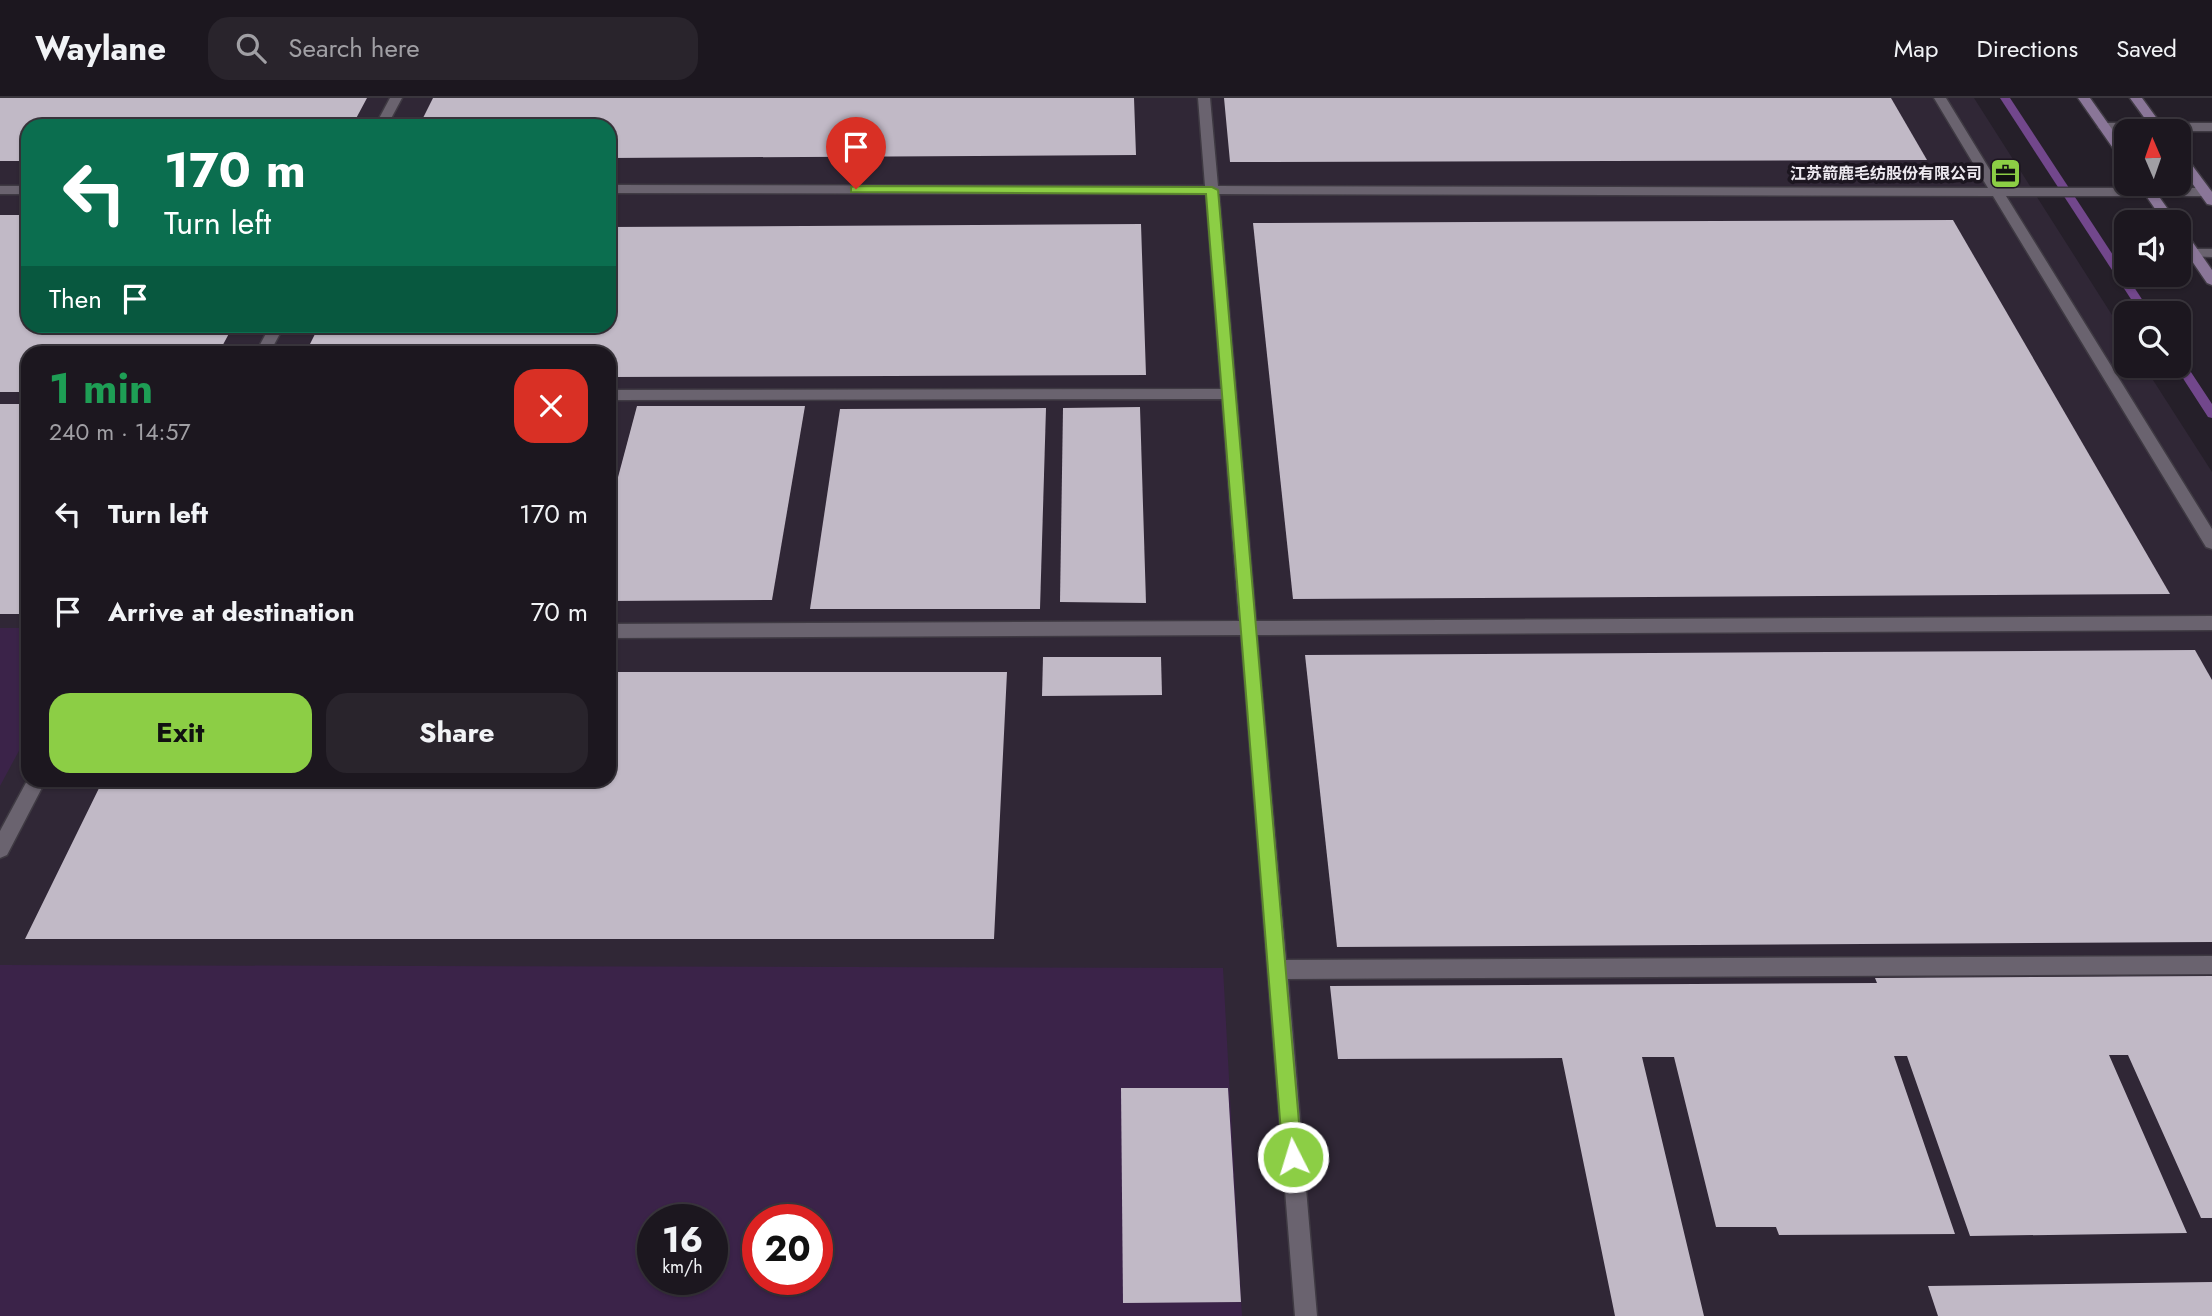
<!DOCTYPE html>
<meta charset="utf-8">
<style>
body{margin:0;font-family:Jost,"Noto Sans SC",sans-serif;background:#29242c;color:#f1f3f6;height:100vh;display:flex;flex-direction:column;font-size:26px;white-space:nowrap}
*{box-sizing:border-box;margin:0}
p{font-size:23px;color:#a09fa4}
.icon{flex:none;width:38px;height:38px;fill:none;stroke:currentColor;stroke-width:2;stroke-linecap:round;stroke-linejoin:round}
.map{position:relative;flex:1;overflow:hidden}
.drawer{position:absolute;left:21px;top:248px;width:595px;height:441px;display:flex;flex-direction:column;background:#1c171f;border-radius:21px;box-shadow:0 2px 5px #0004,0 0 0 2px #3a363d}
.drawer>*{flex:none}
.hud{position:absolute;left:21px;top:21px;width:595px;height:214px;border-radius:21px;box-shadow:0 2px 5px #0004,0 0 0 2px #3a363d;background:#0b6e4f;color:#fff;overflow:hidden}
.needle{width:46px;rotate:358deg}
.buttons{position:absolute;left:2114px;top:21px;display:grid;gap:14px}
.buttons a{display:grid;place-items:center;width:77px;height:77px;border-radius:14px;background:#1c171f;box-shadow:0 2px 5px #0004,0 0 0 2px #3a363d;font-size:35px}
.speed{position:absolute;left:637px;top:1106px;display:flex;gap:14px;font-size:35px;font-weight:700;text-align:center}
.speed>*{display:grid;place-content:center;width:91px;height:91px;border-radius:50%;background:#1c171f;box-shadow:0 2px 5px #0004,0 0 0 2px #3a363d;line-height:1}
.speed small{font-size:18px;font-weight:400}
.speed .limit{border:10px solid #d22;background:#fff;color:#111}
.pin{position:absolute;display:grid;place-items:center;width:60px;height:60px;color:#fff;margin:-72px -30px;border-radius:50% 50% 50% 0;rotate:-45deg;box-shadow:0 0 7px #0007}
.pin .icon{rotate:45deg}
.me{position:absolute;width:77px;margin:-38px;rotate:355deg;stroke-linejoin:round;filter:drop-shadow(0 0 5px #0008)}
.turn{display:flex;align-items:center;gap:24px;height:147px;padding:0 28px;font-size:32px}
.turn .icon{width:91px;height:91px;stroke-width:2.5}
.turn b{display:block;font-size:49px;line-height:60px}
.then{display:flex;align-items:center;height:66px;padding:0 28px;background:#0003;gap:14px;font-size:26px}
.round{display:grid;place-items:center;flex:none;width:74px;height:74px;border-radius:21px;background:#29242c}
.head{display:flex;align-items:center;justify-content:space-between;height:119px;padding:0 28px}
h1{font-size:42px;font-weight:700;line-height:52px;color:#1e9e55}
.primary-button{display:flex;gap:14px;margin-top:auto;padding:14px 28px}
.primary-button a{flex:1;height:80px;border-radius:21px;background:#8cce45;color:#111;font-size:28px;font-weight:700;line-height:80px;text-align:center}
.primary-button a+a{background:#29242c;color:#f1f3f6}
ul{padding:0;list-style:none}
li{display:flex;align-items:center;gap:21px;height:98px;padding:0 28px}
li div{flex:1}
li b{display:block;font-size:26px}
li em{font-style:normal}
header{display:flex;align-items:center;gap:42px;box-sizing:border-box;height:98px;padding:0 35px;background:#1c171f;border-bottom:2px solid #3a363d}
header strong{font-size:33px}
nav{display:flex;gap:38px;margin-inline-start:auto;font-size:24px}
.search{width:490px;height:63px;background:#29242c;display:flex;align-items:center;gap:18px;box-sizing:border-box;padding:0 24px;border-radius:21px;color:#a09fa4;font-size:26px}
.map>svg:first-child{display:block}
</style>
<header>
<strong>Waylane</strong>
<div class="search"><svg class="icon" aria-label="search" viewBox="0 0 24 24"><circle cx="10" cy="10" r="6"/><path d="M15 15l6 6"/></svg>Search here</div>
<nav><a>Map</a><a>Directions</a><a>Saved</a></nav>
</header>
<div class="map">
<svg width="2212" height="1218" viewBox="0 0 2212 1218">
<rect width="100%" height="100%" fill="#251f29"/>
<!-- built -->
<path fill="#302736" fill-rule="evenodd" d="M0,0H1974L2126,239V268H2144L2212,374V1218H0ZM28,28H609V228H28ZM28,256H609V682H28ZM653,1122H712V1181H653ZM758,1122H817V1181H758Z"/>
<!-- green -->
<g fill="#3b2349" fill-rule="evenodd">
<polygon points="0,530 28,530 28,636 0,688"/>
<path d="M0,867L1223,870L1242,1218H0ZM653,1122H712V1181H653ZM758,1122H817V1181H758Z"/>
</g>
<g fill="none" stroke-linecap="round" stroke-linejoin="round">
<!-- stream -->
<g fill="#72478c" fill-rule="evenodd">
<polygon points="2000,0 2010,0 2151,215 2140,215"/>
<polygon points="2179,261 2183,262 2212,306 2212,320 2208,319 2175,268 2179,268"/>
</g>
</g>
<!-- building -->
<g fill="#c1b9c6">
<polygon points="0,0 367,0 352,28 28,28 28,63 0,63"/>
<polygon points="433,0 1134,0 1136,57 609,60 609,28 419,28"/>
<polygon points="1224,0 1891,0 1927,62 1230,64"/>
<polygon points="0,117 28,117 28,228 233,228 218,256 28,256 28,294 0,294"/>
<polygon points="1953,122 2170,496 1293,501 1253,125"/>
<polygon points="1141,126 1146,277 609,279 609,256 305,256 319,228 609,228 609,129"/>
<rect x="0" y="306" width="28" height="210"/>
<polygon points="637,308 805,308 772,502 609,503 609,413"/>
<polygon points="1140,309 1146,505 1060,504 1063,310"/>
<polygon points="1046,310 1040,511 810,511 840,311"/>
<polygon points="2195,552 2212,582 2212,844 1337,849 1305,557"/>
<polygon points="1043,559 1161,559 1162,597 1042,598"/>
<polygon points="609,574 1007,574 994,841 25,841 103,682 609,682"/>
<polygon points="2212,878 2212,1120 2201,1120 2128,957 2109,957 2187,1135 1970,1138 1907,958 1894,958 1955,1136 1779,1137 1776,1129 1716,1129 1674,959 1642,959 1704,1218 1615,1218 1562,960 1338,961 1330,888 1877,885 1875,880"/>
<polygon points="1121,990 1228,990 1241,1204 1123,1205"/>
<polygon points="2212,1184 2212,1218 1938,1218 1928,1188"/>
</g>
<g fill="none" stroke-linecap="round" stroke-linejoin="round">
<defs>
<g id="lane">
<polygon points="390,0 402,0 387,28 375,28"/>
<polygon points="1198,0 1210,0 1218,88 1988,90 1934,0 1946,0 2001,90 2206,90 2212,93 2206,98 2006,98 2212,431 2212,451 2206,449 1993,98 1219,96 1256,523 2212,518 2212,532 1257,537 1286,862 2212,858 2212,876 1288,881 1317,1218 1295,1218 1241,537 609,540 609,526 1239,523 1222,301 609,302 609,292 1221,291 1206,96 609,95 609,87 1205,88"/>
<polygon points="2212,25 2212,33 2104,33 2098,29 2104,25"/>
<rect x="0" y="88" width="28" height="8"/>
<polygon points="2193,151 2212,151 2212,159 2188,158 2188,152"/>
<polygon points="270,228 284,228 269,256 255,256"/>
<polygon points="28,681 46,682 7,757 0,760 0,733"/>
</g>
<g id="secondary">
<polygon points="2078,0 2090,0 2126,51 2126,64 2122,63"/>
<polygon points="2130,0 2142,0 2166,33 2154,33"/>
<polygon points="2179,54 2183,55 2212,94 2212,107 2207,106 2179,67"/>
<polygon points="2138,86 2150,86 2177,124 2164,124"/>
<polygon points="2179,131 2184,132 2212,172 2212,187 2207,185 2179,144"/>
</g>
</defs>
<!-- lane casing -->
<use href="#lane" stroke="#3f3a43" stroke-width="3"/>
<!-- secondary casing -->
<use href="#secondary" stroke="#3f3a43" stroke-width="3"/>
<!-- lane -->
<use href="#lane" fill="#6a636f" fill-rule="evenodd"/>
<!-- secondary -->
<use href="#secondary" fill="#8a7698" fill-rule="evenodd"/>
</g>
<!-- route -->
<polygon fill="#8cce45" stroke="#5b862d" stroke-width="2" points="856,88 1212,89 1218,92 1302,1059 1299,1065 1293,1068 1286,1065 1283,1059 1206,96 851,94 851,89"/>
<!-- icons -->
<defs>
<symbol id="office-square" viewBox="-11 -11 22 22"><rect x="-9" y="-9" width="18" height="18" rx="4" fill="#8cce45" stroke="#1c1620"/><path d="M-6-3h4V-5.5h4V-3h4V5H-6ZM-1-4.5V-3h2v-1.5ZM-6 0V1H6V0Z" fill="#111"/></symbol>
</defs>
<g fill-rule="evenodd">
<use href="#office-square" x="1988" y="58" width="35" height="35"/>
</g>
<g text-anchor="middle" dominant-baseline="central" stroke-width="7" stroke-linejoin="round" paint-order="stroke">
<!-- far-poi labels -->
<g font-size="16" font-weight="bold" fill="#ede9f0" stroke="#1c1620" text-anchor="end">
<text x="1982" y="75">江苏箭鹿毛纺股份有限公司</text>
</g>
</g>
</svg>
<div class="buttons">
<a><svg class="needle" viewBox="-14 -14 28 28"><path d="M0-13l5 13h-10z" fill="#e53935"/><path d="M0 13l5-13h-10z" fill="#a09fa4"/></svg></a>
<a><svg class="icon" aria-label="sound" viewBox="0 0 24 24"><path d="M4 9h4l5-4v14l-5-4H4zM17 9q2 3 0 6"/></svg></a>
<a><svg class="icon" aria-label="search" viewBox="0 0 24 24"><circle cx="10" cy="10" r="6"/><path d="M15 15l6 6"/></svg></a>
</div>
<div class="speed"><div>16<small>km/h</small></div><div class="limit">20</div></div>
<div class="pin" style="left:856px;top:91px;background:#d93025"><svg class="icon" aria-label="arrive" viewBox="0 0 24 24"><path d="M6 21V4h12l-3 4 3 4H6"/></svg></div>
<svg class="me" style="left:1293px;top:1059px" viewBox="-20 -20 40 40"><circle r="17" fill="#8cce45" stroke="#fff" stroke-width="3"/><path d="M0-11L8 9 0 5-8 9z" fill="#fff"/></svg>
<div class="hud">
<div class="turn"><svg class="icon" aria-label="left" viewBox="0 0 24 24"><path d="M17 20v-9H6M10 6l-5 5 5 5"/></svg><div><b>170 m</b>Turn left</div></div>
<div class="then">Then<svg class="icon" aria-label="arrive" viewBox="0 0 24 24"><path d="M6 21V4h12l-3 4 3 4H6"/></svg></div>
</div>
<section class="drawer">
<div class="head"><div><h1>1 min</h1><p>240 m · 14:57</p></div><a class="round" style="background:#d93025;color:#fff"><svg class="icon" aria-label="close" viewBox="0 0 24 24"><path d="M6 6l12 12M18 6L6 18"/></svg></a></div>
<ul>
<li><svg class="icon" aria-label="left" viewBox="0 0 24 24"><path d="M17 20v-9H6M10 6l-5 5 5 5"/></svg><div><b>Turn left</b></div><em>170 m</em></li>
<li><svg class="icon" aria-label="arrive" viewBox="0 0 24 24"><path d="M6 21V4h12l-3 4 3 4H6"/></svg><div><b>Arrive at destination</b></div><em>70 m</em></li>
</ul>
<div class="primary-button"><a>Exit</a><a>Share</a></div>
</section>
</div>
